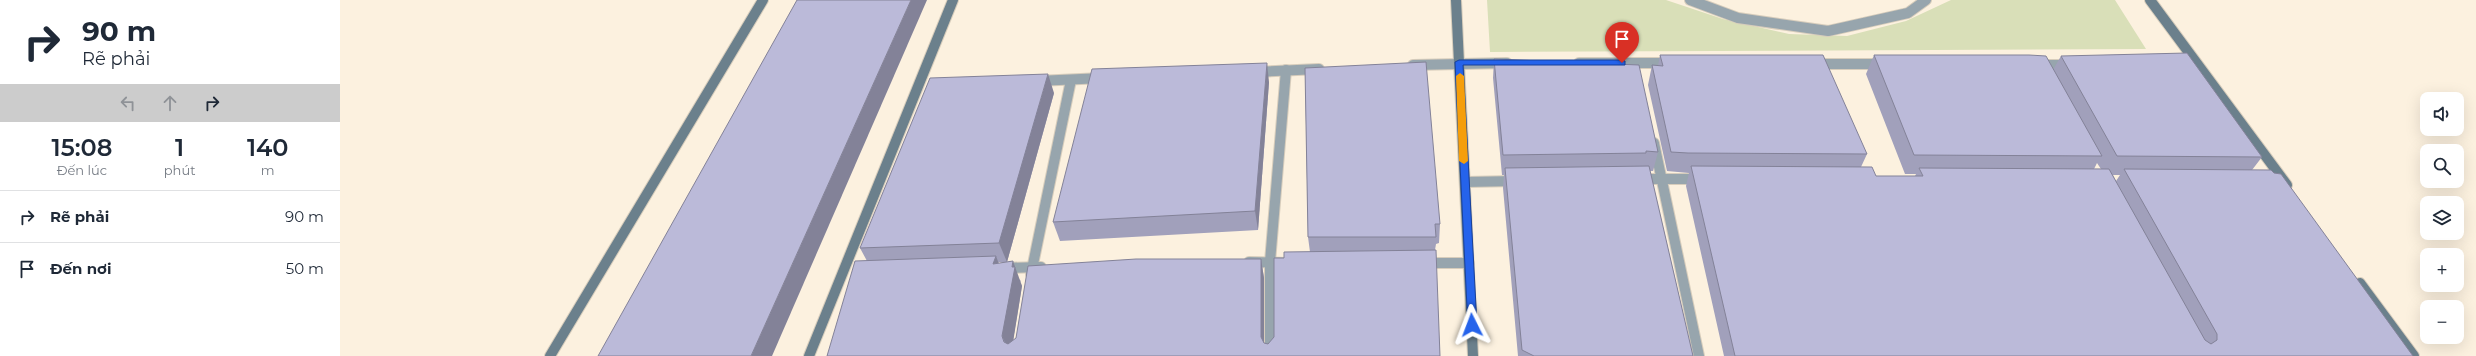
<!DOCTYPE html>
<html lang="vi">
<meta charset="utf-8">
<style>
body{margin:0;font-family:Montserrat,sans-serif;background:#f6f6f7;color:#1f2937;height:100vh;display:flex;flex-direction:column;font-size:15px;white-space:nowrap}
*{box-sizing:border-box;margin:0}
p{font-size:13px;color:#747a83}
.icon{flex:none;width:22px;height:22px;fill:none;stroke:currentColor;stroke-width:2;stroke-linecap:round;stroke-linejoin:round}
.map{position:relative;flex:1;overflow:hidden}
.details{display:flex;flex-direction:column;background:#fff;width:340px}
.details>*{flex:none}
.hud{background:#fff;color:#1f2937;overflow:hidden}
.tools{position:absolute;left:2080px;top:92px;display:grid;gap:8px}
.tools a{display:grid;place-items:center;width:44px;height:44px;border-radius:8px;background:#fff;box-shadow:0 4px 16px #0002;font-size:20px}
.pin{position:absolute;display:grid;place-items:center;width:34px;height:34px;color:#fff;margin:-41px -17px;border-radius:50% 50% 50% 0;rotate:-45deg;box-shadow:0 0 4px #0007}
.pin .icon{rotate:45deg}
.me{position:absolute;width:44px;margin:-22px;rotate:357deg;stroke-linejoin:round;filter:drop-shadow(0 0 3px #0008)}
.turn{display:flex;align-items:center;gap:14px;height:84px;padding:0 16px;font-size:18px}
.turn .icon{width:52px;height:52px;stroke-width:2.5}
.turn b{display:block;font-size:28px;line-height:34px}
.lanes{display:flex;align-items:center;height:38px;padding:0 16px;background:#0003;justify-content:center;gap:20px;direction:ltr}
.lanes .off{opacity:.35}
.eta{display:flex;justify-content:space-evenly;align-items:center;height:68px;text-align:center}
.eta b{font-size:24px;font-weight:600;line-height:28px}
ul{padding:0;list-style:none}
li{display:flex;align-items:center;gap:12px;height:52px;padding:0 16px;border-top:1px solid #e0e1e3}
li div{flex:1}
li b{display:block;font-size:15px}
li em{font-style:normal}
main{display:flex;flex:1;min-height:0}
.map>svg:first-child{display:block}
</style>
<main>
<section class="details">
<div class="hud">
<div class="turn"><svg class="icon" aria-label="right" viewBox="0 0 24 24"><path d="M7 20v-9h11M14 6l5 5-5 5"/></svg><div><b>90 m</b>Rẽ phải</div></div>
<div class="lanes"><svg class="icon off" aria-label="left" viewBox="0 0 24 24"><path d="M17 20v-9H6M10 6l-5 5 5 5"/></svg><svg class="icon off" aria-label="ahead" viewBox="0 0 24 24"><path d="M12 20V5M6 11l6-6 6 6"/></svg><svg class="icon" aria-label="right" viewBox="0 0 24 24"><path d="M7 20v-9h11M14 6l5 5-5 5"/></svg></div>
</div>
<div class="eta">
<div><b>15:08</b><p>Đến lúc</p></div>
<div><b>1</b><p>phút</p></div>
<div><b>140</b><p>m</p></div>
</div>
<ul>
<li><svg class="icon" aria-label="right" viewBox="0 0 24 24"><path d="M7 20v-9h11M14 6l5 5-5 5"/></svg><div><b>Rẽ phải</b></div><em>90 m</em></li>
<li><svg class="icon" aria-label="arrive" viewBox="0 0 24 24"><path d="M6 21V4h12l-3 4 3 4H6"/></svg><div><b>Đến nơi</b></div><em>50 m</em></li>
</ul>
</section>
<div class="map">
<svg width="2136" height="356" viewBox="0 0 2136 356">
<rect width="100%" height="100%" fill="#fcf1df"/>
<!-- green -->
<polygon fill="#d9dfb8" points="1147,0 1326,0 1383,19 1449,34 1507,36 1566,21 1611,0 1775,0 1806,49 1150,52"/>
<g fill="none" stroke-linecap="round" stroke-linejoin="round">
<defs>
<g id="lane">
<polyline points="1239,63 1331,63"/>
<polyline points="1475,64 1543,64"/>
<polyline points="1073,65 1167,63"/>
<polyline points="1697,65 1729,65"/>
<polyline points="915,72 979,69"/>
<polyline points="697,81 763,78"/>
<polyline points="1314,143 1359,356"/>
<polyline points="1300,179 1362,179"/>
<polyline points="1125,182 1176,181"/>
<polyline points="909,262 947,263"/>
<polyline points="1083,263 1129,263"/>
<polyline points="663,268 701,267"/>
<polyline points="691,274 731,80"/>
<polyline points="930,356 930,262 946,70"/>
</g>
<polyline id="street" points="1350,0 1398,18 1488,31 1568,13 1586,0"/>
<g id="secondary">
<polyline points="1116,0 1133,356"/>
<polyline points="1810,0 1947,185"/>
<polyline points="2020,283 2074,356"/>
<polyline points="210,356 423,0"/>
<polyline points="469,356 613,0"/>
</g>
</defs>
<!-- lane casing -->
<use href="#lane" stroke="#d7cdbc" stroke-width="12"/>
<!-- street casing -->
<use href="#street" stroke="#d7cdbc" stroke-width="12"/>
<!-- secondary casing -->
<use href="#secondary" stroke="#d7cdbc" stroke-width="12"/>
<!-- lane -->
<use href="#lane" stroke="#97a5ad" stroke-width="10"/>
<!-- street -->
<use href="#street" stroke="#97a5ad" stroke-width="10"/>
<!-- secondary -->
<use href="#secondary" stroke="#6b808c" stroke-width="10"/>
</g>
<!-- wall -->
<g fill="#a1a0bb" fill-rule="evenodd">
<path d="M1320,55L1527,154L1521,167L1536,176H1575L1576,174H1565L1526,74L1534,55L1713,70L1721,56L1922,157L1912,170L2073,356H1384L1346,186L1349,173L1327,171L1308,85L1312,65L1318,66ZM1757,163L1761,169H1754ZM1773,175H1780L1776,181Z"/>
<polygon points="1154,59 1318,152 1313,171 1310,171 1353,356 1178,356 1163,188 1164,175 1162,175 1153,78"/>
<polygon points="965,68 1100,224 1099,243 1096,244 1095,250 1100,356 487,356 527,261 520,248 714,93 667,262 658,262 681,281 680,282 682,286 673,340 921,259 924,278 924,343 928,344 934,337 944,258 970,252 968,237"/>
<polygon points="929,82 918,230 720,241 713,222"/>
</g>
<!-- shaded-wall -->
<g fill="#838298">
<polygon points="571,0 587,0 432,356 411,356"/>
<polygon points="927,63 929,82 918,230 915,211"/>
<polygon points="708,74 714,93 667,262 659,243"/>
<polygon points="656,256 663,275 653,264"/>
<polygon points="921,259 924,278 924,356 921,337"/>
<polygon points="673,261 682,286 671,355 662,336"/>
</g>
<!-- building -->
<g fill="#bbbad9" stroke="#838298">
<polygon points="457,0 571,0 411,356 258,356"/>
<polygon points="1847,53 1922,157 1777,156 1721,56"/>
<polygon points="1320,55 1483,55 1527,154 1348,153 1331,152 1312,65 1323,66"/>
<polygon points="1534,55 1689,55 1706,56 1762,156 1574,155"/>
<polygon points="1154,59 1299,65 1318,152 1306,151 1306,153 1163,155"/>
<polygon points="1086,62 1100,224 1095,224 1096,237 968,237 965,68"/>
<polygon points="927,63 915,211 713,222 752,69"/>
<polygon points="708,74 659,243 520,248 590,78"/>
<polygon points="1309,166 1353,356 1194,356 1182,350 1165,168"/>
<polygon points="1351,166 1532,167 1536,176 1583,176 1579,168 1769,169 1865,340 1871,344 1877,340 1877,334 1784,169 1931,170 1934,173 1941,174 2073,356 1395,356"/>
<polygon points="1096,250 1100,356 487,356 515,261 656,256 653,264 673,261 672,267 675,267 662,336 664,342 668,344 676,338 688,266 796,259 921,259 921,337 924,343 928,344 934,337 934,258 944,258 944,252"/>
</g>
<!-- route -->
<polygon fill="#2563eb" stroke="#184099" points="1282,60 1285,61 1285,65 1123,65 1137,325 1135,328 1128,328 1115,62 1119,60"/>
<!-- slow -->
<polygon fill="#f59e0b" points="1120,73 1124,76 1128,161 1124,164 1119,161 1116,76"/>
</svg>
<div class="tools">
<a><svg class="icon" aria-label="sound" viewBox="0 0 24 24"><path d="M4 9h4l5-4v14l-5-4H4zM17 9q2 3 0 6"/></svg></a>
<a><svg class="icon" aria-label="search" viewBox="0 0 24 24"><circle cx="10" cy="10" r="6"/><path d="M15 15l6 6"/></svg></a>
<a><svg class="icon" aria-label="layers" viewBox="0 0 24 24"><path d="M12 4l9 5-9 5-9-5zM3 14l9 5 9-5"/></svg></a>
<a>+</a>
<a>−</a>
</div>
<div class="pin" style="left:1282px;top:63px;background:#d93025"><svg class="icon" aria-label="arrive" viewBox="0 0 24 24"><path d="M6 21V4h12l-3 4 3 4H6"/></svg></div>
<svg class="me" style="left:1132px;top:325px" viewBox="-20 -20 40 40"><path d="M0-17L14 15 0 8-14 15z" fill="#2563eb" stroke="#fff" stroke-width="4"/></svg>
</div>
</main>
